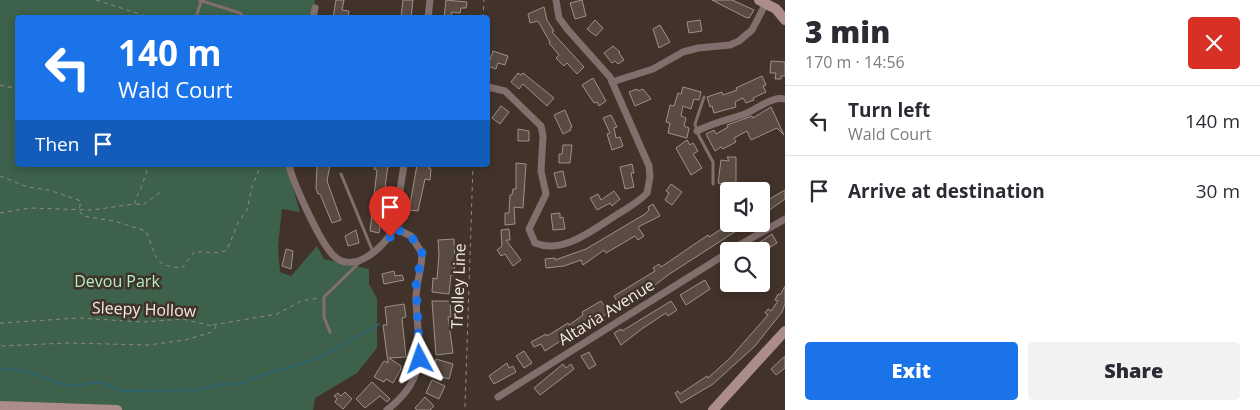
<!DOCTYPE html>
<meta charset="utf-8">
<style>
body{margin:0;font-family:"Open Sans",sans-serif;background:#f2f2f3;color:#2b2b33;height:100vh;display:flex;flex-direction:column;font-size:19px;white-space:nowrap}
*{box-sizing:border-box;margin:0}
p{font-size:16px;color:#7c7c81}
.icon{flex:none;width:28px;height:28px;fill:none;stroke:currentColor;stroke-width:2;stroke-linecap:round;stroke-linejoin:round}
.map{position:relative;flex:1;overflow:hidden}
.sheet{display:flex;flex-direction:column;background:#fff;width:475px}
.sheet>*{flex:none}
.banner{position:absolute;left:15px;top:15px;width:475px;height:152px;border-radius:5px;box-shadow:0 2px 8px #0003;background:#1a73e8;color:#fff;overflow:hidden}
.tools{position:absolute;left:720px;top:182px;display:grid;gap:10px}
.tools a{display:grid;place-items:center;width:50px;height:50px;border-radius:5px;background:#fff;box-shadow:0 2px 8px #0003;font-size:25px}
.pin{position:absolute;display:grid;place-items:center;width:42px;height:42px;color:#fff;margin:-51px -21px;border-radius:50% 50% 50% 0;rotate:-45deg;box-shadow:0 0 5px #0007}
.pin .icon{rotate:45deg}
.me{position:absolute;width:55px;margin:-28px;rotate:356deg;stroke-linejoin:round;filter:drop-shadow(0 0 4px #0008)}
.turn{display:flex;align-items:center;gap:18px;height:105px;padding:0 20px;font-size:22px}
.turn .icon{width:65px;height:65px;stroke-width:2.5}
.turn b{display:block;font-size:35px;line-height:42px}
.then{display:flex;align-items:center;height:48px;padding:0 20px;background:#0003;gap:10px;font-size:19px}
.round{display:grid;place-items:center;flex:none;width:52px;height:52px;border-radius:5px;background:#f2f2f3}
.summary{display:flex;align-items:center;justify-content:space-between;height:85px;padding:0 20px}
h1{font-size:30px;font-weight:800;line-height:38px}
.primary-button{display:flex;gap:10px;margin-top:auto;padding:10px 20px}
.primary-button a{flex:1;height:58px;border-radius:5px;background:#1a73e8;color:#fff;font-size:20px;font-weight:800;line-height:58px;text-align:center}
.primary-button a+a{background:#f2f2f3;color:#2b2b33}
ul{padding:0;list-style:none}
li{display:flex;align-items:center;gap:15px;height:70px;padding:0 20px;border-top:1px solid #e1e1e2}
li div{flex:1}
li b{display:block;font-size:19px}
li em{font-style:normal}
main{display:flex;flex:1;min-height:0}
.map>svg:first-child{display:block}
</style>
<main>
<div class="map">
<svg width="785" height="410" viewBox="0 0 785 410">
<rect width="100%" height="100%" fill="#41332a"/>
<!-- green -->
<polygon fill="#3d614a" points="0,0 315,0 313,17 18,18 18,165 288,165 287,168 300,212 282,209 278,246 280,272 291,276 317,246 324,259 369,269 369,284 377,298 377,348 357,373 315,398 313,410 0,410"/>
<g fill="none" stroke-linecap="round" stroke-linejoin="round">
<!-- stream -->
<polyline stroke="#30656f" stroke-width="2" points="0,369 25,371 67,386 102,382 121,391 199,390 220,384 241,384 254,378 321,357 379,324"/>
</g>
<!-- building -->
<g fill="#594b42" stroke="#a09086">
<polygon points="336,0 344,0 342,10 349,11 348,18 333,18"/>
<polygon points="403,0 413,0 411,18 401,18"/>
<polygon points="446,0 467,2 466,8 461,8 460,13 452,12 451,18 444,18"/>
<polygon points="582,0 586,16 575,19 570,3"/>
<polygon points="712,0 732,0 754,10 749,18 745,17"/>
<polygon points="544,7 547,20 554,31 552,32 584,67 577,74 567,63 564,66 556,58 559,55 549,43 550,42 538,21 530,23 528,14"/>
<polygon points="595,20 603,28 596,36 587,29"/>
<polygon points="700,20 702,31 689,33 687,22"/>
<polygon points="660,25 670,42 659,48 653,29"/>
<polygon points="613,46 620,52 619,53 624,60 618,64 615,61 612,63 604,53"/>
<polygon points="493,51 508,56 505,65 498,63 496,69 488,66"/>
<polygon points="771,61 785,62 785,76 781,76 781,79 775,79 776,73 770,73"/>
<polygon points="518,73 521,75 523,73 554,98 547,106 523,84 519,89 511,82"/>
<polygon points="762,76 766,85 763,86 766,92 753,98 754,100 746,103 743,98 735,102 736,107 714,113 712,106 710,107 707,97 722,92 723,95 737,90 736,88"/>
<polygon points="593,78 606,101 599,106 597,102 594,103 582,85"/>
<polygon points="683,87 701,92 699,100 694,99 691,109 683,106 681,116 686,118 684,126 689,128 687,138 668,133 670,123 666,122 670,105 674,106 678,93 681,94"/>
<polygon points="637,89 638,91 643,89 651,99 635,106 629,92"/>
<polygon points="501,106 509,112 500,124 492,118"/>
<polygon points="771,107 784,135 777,128 751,140 747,131 734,138 736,142 723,149 721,147 715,151 706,134 714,130 716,134 728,127 727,125 752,116 753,118"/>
<polygon points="565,110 572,127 570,128 571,130 563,134 554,115"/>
<polygon points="611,115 617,127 614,128 616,138 620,137 623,146 612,150 607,134 610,133 603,118"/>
<polygon points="518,129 529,131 529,141 518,141"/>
<polygon points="687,140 690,145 693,143 698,151 693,154 702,168 691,175 676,148"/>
<polygon points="563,145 572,145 570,163 559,163 559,154 562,154"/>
<polygon points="727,157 736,157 736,189 723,188 724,184 718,183 721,160 729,161"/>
<polygon points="516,163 526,164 523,208 514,207 515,224 505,225 505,213 509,213 510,195 512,195 513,189 516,189"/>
<polygon points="632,164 634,173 631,173 634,187 625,189 620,167"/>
<polygon points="330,165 327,181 341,220 332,223 320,194 318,194 316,188 317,166"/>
<polygon points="375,165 388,165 379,233 370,231 377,170 374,169"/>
<polygon points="417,165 429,165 429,169 431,169 430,180 425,179 418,211 409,210"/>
<polygon points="563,171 566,186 558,188 554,173"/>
<polygon points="671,184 682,192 672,205 665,200 669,193 666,191"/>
<polygon points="785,190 785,199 761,216 761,204"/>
<polygon points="614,191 620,199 612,206 610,203 597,210 590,198 598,194 601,200"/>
<polygon points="653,204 660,216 638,227 644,236 638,240 635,236 606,253 604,250 583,265 581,260 564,266 546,268 545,259 555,258 555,260 586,249 645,214 649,210 648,207"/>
<polygon points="560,213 560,218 563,217 565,229 553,230 551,214"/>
<polygon points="729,221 729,224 747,224 668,275 642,295 636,298 634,295 626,300 628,304 621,308 614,296 655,271 653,268 659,264 661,267 708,235 709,237 723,228 721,225"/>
<polygon points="509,229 510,240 506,240 521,260 513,266 505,254 501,256 497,250 502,246 501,230"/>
<polygon points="356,230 359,243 348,246 345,236"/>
<polygon points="772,234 777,243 764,251 747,251"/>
<polygon points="454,239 455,264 454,275 451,275 449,294 432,292 433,278 437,279 439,254 438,240"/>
<polygon points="286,249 293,251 291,269 282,266"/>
<polygon points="394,271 395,276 402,275 404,280 384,284 382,274"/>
<polygon points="705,280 710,289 686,305 680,295"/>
<polygon points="785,286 785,304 782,312 755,346 713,384 681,403 675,393 678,391 680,394 707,376 708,378 730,358 768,315 765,313 768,309 771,311 778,301 775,300 778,294 780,295"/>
<polygon points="432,301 450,301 451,317 448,317 453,353 436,355"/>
<polygon points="601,301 609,313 588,323 545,351 541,344 534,347 531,342 546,334 547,336 568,323 569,325 583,315 582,312"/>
<polygon points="671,301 677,310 668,316 666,313 643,328 621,345 614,333 621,329 622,331"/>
<polygon points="404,304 406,317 402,318 406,357 389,358 401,366 400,368 401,369 393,383 386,379 384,382 374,377 384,361 388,363 383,325 387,325 385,307"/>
<polygon points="524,351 532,363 524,368 516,356"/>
<polygon points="589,352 596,365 589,369 581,356"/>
<polygon points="785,356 785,368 776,375 771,369"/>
<polygon points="436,359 453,364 449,379 432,374"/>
<polygon points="507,363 509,368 513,366 516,372 494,384 489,376"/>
<polygon points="563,364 566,368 571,364 574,369 540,395 534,388"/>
<polygon points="432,380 445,386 439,399 426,393"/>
<polygon points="372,382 390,399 387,402 380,396 365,408 356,399"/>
<polygon points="345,392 352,399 343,409 335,402 337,399 334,396 338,393 341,396"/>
<polygon points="425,397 434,406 430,410 417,410 415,408"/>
</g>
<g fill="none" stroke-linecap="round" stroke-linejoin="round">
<!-- path -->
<g stroke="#938880" stroke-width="1" stroke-dasharray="4 4" stroke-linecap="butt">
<polyline points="96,0 152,18"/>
<polyline points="483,18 484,0"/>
<polyline points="0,85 18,89"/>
<path d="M0,176L27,187L49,190L81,201L79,210L83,216L114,221L146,231C157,255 151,266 182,268L194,252C206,251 217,255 227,250L238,223L247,210L252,187L261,165"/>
<polyline points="136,204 143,205 160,192"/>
<polyline points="0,213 30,208 92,210 135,204 135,199 140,191 149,165"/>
<polyline points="0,323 79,318 143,322 183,319 216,327 212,332 185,340 148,345 68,343 0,346"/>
<polyline points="213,325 277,314 301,301 319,298"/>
<polyline points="465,407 473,165"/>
</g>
<!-- lane -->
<g stroke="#826e6c" stroke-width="3">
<polyline points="199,0 240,13 245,18"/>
<polyline points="196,18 201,1"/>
<polyline points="704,97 695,124 699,136 713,162 713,184"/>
<polyline points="341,174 373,252"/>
<polyline points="330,332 324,317 324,297 360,262"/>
</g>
<!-- street -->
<g stroke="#826e6c" stroke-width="7">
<polyline points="313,18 315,8"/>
<polyline points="428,18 430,0"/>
<polyline points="612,82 653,69 683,52 698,48 730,45 739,41 752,30 766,3"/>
<path d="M488,87L505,91L541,126L543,136L541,171L546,194L529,229L535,243C564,255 595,228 618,214C627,208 639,202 647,193L650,177L649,166L610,77L568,30L559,18L556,0"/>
<path d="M697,131C715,122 727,120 745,114C757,109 772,96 785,99"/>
<path d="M289,165C293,183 320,242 333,255C353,276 385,247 394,228L404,165"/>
<polyline points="729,251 785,219"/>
<polyline points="498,397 729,252"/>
<path d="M387,410C432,375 417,347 416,298C416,283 422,269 422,253L411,236L394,228"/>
</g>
<!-- secondary -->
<g stroke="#ad8d8a" stroke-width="10">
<polyline points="759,0 776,9 785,20"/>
<polyline points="0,406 117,410"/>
<polyline points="713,410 785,331"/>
</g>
</g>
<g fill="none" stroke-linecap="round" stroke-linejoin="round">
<!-- route -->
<polyline stroke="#1a73e8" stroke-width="9" stroke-dasharray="0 16.2" points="390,237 394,228 411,236 422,253 416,285 420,359"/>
</g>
<g text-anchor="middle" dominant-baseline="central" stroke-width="5" stroke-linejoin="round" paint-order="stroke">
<!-- park labels -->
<g font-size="16" fill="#aeefc4" stroke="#41332a">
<text x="117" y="281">Devou Park</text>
</g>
<!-- street labels -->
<g font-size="16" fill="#f6ede7" stroke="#41332a">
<text transform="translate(458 286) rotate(-88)">Trolley Line</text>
<text transform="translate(144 309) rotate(2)">Sleepy Hollow</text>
<text transform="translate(606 312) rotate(-32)">Altavia Avenue</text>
</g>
</g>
</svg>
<div class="tools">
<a><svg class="icon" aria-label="sound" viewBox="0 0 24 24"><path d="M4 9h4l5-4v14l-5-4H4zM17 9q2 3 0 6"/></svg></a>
<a><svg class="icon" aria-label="search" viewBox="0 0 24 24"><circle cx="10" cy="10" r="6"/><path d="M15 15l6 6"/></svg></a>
</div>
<div class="pin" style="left:390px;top:237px;background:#d93025"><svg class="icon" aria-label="arrive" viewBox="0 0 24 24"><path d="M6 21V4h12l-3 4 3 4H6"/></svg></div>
<svg class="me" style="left:420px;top:359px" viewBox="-20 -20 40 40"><path d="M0-17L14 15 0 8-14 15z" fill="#1a73e8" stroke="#fff" stroke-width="4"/></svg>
<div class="banner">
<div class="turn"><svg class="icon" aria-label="left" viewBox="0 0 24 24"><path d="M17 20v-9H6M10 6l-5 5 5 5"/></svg><div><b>140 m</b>Wald Court</div></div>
<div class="then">Then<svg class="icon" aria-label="arrive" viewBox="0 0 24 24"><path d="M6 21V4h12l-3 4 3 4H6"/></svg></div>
</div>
</div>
<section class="sheet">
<div class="summary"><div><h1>3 min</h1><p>170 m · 14:56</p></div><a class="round" style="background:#d93025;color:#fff"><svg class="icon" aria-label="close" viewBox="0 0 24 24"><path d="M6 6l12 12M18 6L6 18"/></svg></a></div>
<ul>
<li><svg class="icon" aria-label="left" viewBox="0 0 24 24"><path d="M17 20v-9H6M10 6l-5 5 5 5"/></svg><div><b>Turn left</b><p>Wald Court</p></div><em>140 m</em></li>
<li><svg class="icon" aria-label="arrive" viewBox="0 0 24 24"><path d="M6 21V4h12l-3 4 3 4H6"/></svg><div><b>Arrive at destination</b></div><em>30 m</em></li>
</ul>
<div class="primary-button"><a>Exit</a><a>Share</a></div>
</section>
</main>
